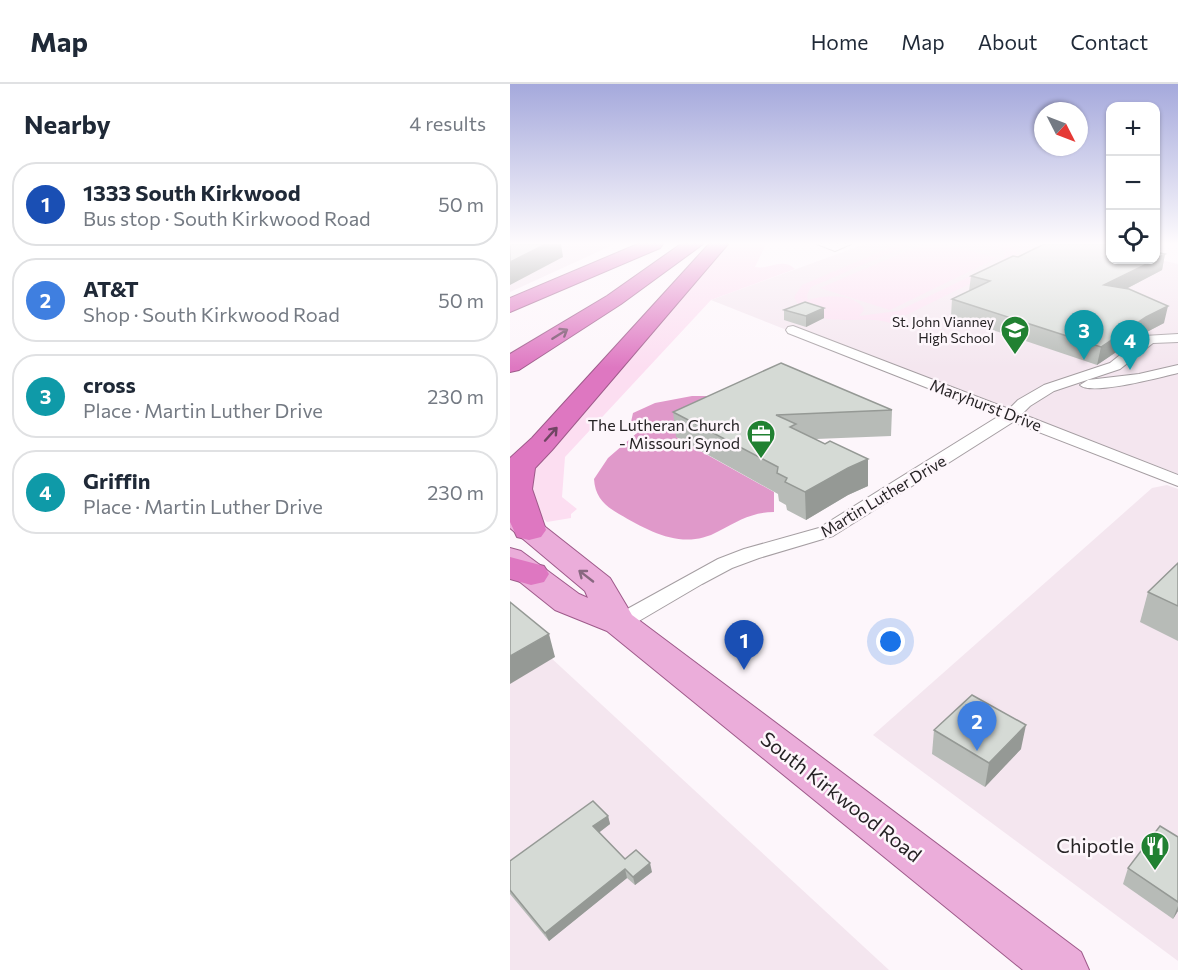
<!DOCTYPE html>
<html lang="en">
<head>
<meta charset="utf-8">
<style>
	:root { --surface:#fff; --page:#f6f6f7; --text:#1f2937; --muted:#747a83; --line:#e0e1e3; --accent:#218132 }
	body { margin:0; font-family:Commissioner,sans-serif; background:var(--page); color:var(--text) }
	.controls { position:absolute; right:18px; top:18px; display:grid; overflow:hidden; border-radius:12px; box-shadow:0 2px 4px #0004 }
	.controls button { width:54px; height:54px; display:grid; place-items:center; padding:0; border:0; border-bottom:2px solid var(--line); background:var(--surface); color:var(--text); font:30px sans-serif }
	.compass { position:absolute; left:524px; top:18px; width:54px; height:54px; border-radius:50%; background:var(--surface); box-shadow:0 2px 4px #0004; rotate:132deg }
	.you { position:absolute; left:381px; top:558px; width:21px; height:21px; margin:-15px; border:4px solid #fff; border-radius:50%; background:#1a73e8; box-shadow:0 0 0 9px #1a73e833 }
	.badge { display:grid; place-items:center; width:39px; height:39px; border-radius:50%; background:var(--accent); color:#fff; font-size:20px; font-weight:700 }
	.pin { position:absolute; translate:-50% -50px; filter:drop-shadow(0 2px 3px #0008) }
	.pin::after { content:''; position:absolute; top:32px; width:21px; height:18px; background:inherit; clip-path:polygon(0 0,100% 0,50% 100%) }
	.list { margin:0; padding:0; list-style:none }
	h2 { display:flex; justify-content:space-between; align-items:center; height:78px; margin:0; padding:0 24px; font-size:26px }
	h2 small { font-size:20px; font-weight:400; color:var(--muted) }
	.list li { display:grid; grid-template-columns:39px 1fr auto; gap:18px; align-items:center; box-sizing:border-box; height:84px; margin:0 12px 12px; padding:0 12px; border:2px solid var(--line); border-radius:24px }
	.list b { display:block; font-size:22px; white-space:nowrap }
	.list p { margin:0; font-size:20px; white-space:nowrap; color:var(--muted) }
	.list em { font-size:20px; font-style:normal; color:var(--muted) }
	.icon { flex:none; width:33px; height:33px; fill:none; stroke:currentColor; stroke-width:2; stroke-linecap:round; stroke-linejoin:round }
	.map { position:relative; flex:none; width:668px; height:886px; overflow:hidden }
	header { display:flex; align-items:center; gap:36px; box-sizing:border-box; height:84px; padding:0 30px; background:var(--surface); border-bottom:2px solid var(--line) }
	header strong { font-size:28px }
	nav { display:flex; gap:33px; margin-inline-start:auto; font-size:21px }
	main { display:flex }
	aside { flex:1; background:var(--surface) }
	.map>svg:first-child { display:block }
	.built { fill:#f4e6ef }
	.green { fill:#fcdef1 }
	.water { fill:#e099ca }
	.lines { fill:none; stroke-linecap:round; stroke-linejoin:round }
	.street-casing { stroke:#a59ea2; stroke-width:2 }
	.primary-casing { stroke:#9e5a8a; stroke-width:2 }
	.highway-casing { stroke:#9e5a8a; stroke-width:2 }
	.street { fill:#fff; fill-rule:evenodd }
	.primary { fill:#ebadda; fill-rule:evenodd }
	.highway { fill:#de77c1; fill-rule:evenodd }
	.wall { fill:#b7bbb7 }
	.shaded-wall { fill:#959995 }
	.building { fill:#d5dad5; stroke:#959995; stroke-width:1.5 }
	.oneway { stroke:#704563 }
	.oneway2 { stroke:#886880 }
	.labels { text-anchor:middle; stroke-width:5; stroke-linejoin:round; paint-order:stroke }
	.far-poi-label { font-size:14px; fill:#262325; stroke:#fdf6fb; text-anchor:end }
	.street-label { font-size:16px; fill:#262325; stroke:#fdf6fb }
	.poi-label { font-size:16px; fill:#262325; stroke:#fdf6fb; text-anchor:end }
	.near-street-label { font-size:20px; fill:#262325; stroke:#fdf6fb }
	.near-poi-label { font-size:20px; fill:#262325; stroke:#fdf6fb; text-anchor:end }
</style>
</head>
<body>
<header>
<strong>Map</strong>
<nav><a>Home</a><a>Map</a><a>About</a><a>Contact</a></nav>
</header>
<main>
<aside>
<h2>Nearby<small>4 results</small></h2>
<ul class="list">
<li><span class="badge" style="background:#1a4fb4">1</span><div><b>1333 South Kirkwood</b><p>Bus stop · South Kirkwood Road</p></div><em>50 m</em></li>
<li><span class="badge" style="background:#3f7fe0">2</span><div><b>AT&amp;T</b><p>Shop · South Kirkwood Road</p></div><em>50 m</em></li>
<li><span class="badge" style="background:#0f9aa8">3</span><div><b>cross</b><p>Place · Martin Luther Drive</p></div><em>230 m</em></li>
<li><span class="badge" style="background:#0f9aa8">4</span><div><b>Griffin</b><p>Place · Martin Luther Drive</p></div><em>230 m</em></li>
</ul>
</aside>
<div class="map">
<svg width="668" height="886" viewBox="0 0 668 886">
	<rect width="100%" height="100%" fill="#fdf6fb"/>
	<g class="built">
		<path d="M0,160h105l-105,48z"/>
		<path d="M355,160h233l12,16 46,-1 22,5v210l-136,-51 -50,-12 -281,-111z"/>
		<path d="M657,401l11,4v472l-305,-226 279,-247z"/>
		<path d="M0,536l379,350h-379z"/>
	</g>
	<g class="green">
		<path d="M217,160h39l-11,23c15,3 27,-10 40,2l-84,31 -146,157 -3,40 15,12 -6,5v4l-24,4 -15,-14 -8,-29z"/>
		<path d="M388,160h13l-100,43 -4,8 1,5c17,-5 42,-7 55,7l1,3 -5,6 39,-5 102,-49 4,-4 1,-7 -9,-7c9,0 20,0 21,12l-9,9 -118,58c-28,-10 -79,10 -96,-26l8,-12z"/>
		<path d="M413,160h20l54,14 -107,52 -70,-22z"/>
	</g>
	<path class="water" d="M182,312h18l-33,42 97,54v20c-22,0 -36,9 -55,19 -35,20 -69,1 -100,-17 -14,-8 -24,-17 -25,-35l14,-21 30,-26 -2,-6 -5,-4 2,-9 22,-10z"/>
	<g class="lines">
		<g class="street-casing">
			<g id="street">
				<path d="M307,160h34l-16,7z"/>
				<path d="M283,242l216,83 9,-9 26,-15 66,-22 34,-27 34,-2v8l-25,1 -33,26 -66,22 -24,15 -8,8 156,61v11l-165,-64 -180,114 -74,22 -27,10 -30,16 -75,44 -8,3 -8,-3 -3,-5 3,-5 107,-59 26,-10 75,-21 180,-112 -211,-83 -2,-3 2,-3z"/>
				<path d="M668,281v8c-17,4 -87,23 -98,12l8,-5 51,-6z"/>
			</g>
		</g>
		<g class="primary-casing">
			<path id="primary" d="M0,420l10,3 90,71 22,37 449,337 8,18h-66l-416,-339 -52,-21 -45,-36v-26l11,3 58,43 9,4 -3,-7 -75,-63z"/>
		</g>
		<g class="highway-casing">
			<g id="highway">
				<path d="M128,160h25l-3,4 -150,64v-14z"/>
				<path d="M171,160h22l-82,60 -102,66 -9,2v-18l97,-58z"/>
				<path d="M199,160h19l-176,206 -17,18 -3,21 14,41 -5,7 -12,3 -12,-3 -7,-15v-64l22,-20z"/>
				<path d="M0,473l34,9 5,8 -5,8 -13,3 -21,-6z"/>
			</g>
		</g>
		<use href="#street" class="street"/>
		<use href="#primary" class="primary"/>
		<use href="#highway" class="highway"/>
	</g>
	<g class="wall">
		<path d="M655,170l-3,16 -36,19 38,34 -21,11 -46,31 -146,-49 1,-17 17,-8 2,-15z"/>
		<path d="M274,226l40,8 -18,9 -22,-7z"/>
		<path d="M382,326l-1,26 -75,3 9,5 43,15v27l-20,9 -42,25 -19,-10 -1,-5 -7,-4 -1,-7 -102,-57 -3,-25z"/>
		<path d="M668,479v78l-38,-19 8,-30z"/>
		<path d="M424,646l87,19 -36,38 -53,-33z"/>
		<path d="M98,732l2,8 -11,8 26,27 27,13 -17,13 -8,-7 -78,63 -39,-47v-33z"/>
		<path d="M668,753v74l-5,8 -50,-35 5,-16z"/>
	</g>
	<g class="shaded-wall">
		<path d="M36,160h15l2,13 -53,28v-23z"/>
		<path d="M655,170l-3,16 -61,32 3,-17z"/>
		<path d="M658,222l-4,17 -21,11 -46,31 4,-18 45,-30z"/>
		<path d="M314,224v10l-18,9v-11z"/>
		<path d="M358,375v27l-20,9 -42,25 -1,-28 43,-24z"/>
		<path d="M39,550l6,23 -45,27v-28z"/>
		<path d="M516,641l-5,24 -36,38 4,-24z"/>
		<path d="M98,732l2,8 -14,11 -3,-9z"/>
		<path d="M140,779l2,9 -17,13 -2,-8z"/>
		<path d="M115,785l2,9 -78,63 -4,-8z"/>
		<path d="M668,822v5l-5,8z"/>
	</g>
	<g class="building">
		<path d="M0,160h36l-36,18z"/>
		<path d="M534,160h66v16h45l-51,25 25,4 39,17 -22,11 -45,30 -149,-48 38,-18 -19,-5 42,-20 5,1z"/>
		<path d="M645,168l10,2 -10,5z"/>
		<path d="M295,218l19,6 -18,8 -22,-6z"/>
		<path d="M271,279l111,47 -116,5 20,9 -6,3 35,17 5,-3 38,18 -20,9 -43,24 -20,-10 2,-4 -10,-5 1,-6 -105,-55z"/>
		<path d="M668,479v43l-30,-14z"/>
		<path d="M0,518l39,32 -39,22z"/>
		<path d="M462,611l54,30 -37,38 -55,-33z"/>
		<path d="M83,717l15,15 -15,10 32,33 11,-9 14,13 -17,14 -8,-8 -80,64 -35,-43v-29z"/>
		<path d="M650,742l18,11v65l-50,-34z"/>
	</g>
	<defs><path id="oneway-shaft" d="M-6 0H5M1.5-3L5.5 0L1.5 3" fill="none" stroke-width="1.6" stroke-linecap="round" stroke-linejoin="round" transform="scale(1.5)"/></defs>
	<g class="oneway">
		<use href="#oneway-shaft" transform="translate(50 250) rotate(-32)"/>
		<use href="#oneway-shaft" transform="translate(41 350) rotate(-48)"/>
	</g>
	<use class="oneway2" href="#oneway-shaft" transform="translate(76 492) rotate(-142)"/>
	<linearGradient id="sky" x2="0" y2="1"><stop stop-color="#a5a9dc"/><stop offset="0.56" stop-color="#fefbfd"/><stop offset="1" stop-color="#fefbfd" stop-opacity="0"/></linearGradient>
	<rect width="668" height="284" fill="url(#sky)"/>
	<defs>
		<g id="school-pin" transform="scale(1.5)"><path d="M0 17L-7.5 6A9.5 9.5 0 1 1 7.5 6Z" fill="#218132" stroke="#fdf6fb"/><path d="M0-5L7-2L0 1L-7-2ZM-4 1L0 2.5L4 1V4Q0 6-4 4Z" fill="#fff"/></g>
		<g id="office-pin" transform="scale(1.5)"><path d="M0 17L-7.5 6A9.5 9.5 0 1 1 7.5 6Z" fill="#218132" stroke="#fdf6fb"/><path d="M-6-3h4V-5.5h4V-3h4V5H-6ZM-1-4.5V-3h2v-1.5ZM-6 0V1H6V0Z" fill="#fff"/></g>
		<g id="restaurant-pin" transform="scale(1.5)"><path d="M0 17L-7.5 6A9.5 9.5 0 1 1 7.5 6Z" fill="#218132" stroke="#fdf6fb"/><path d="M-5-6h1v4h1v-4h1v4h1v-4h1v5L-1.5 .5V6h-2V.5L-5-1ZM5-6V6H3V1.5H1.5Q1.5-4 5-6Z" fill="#fff"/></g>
	</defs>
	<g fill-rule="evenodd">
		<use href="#school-pin" x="505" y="246"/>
		<use href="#office-pin" x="251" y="350"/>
		<use href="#restaurant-pin" x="645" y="762"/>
	</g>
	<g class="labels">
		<g class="far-poi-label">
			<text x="484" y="243">St. John Vianney<tspan x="484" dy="16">High School</tspan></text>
		</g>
		<g class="street-label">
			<text transform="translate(476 321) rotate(21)" y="6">Maryhurst Drive</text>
			<text transform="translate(373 412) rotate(-31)" y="6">Martin Luther Drive</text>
		</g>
		<g class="poi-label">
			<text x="230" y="347">The Lutheran Church<tspan x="230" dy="18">- Missouri Synod</tspan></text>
		</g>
		<g class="near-street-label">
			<text transform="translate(331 713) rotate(38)" y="7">South Kirkwood Road</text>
		</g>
		<g class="near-poi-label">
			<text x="624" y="769">Chipotle</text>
		</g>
	</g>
</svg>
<div class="controls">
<button>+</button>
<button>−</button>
<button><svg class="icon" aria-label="locate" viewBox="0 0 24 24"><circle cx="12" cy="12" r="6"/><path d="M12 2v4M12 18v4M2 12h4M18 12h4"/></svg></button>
</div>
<svg class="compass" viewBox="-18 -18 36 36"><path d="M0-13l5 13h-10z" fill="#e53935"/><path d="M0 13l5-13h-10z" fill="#747a83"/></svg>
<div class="you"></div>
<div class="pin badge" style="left:234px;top:586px;background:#1a4fb4">1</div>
<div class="pin badge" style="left:467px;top:667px;background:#3f7fe0">2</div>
<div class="pin badge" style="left:574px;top:276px;background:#0f9aa8">3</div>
<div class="pin badge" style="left:620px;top:286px;background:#0f9aa8">4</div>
</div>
</main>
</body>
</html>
